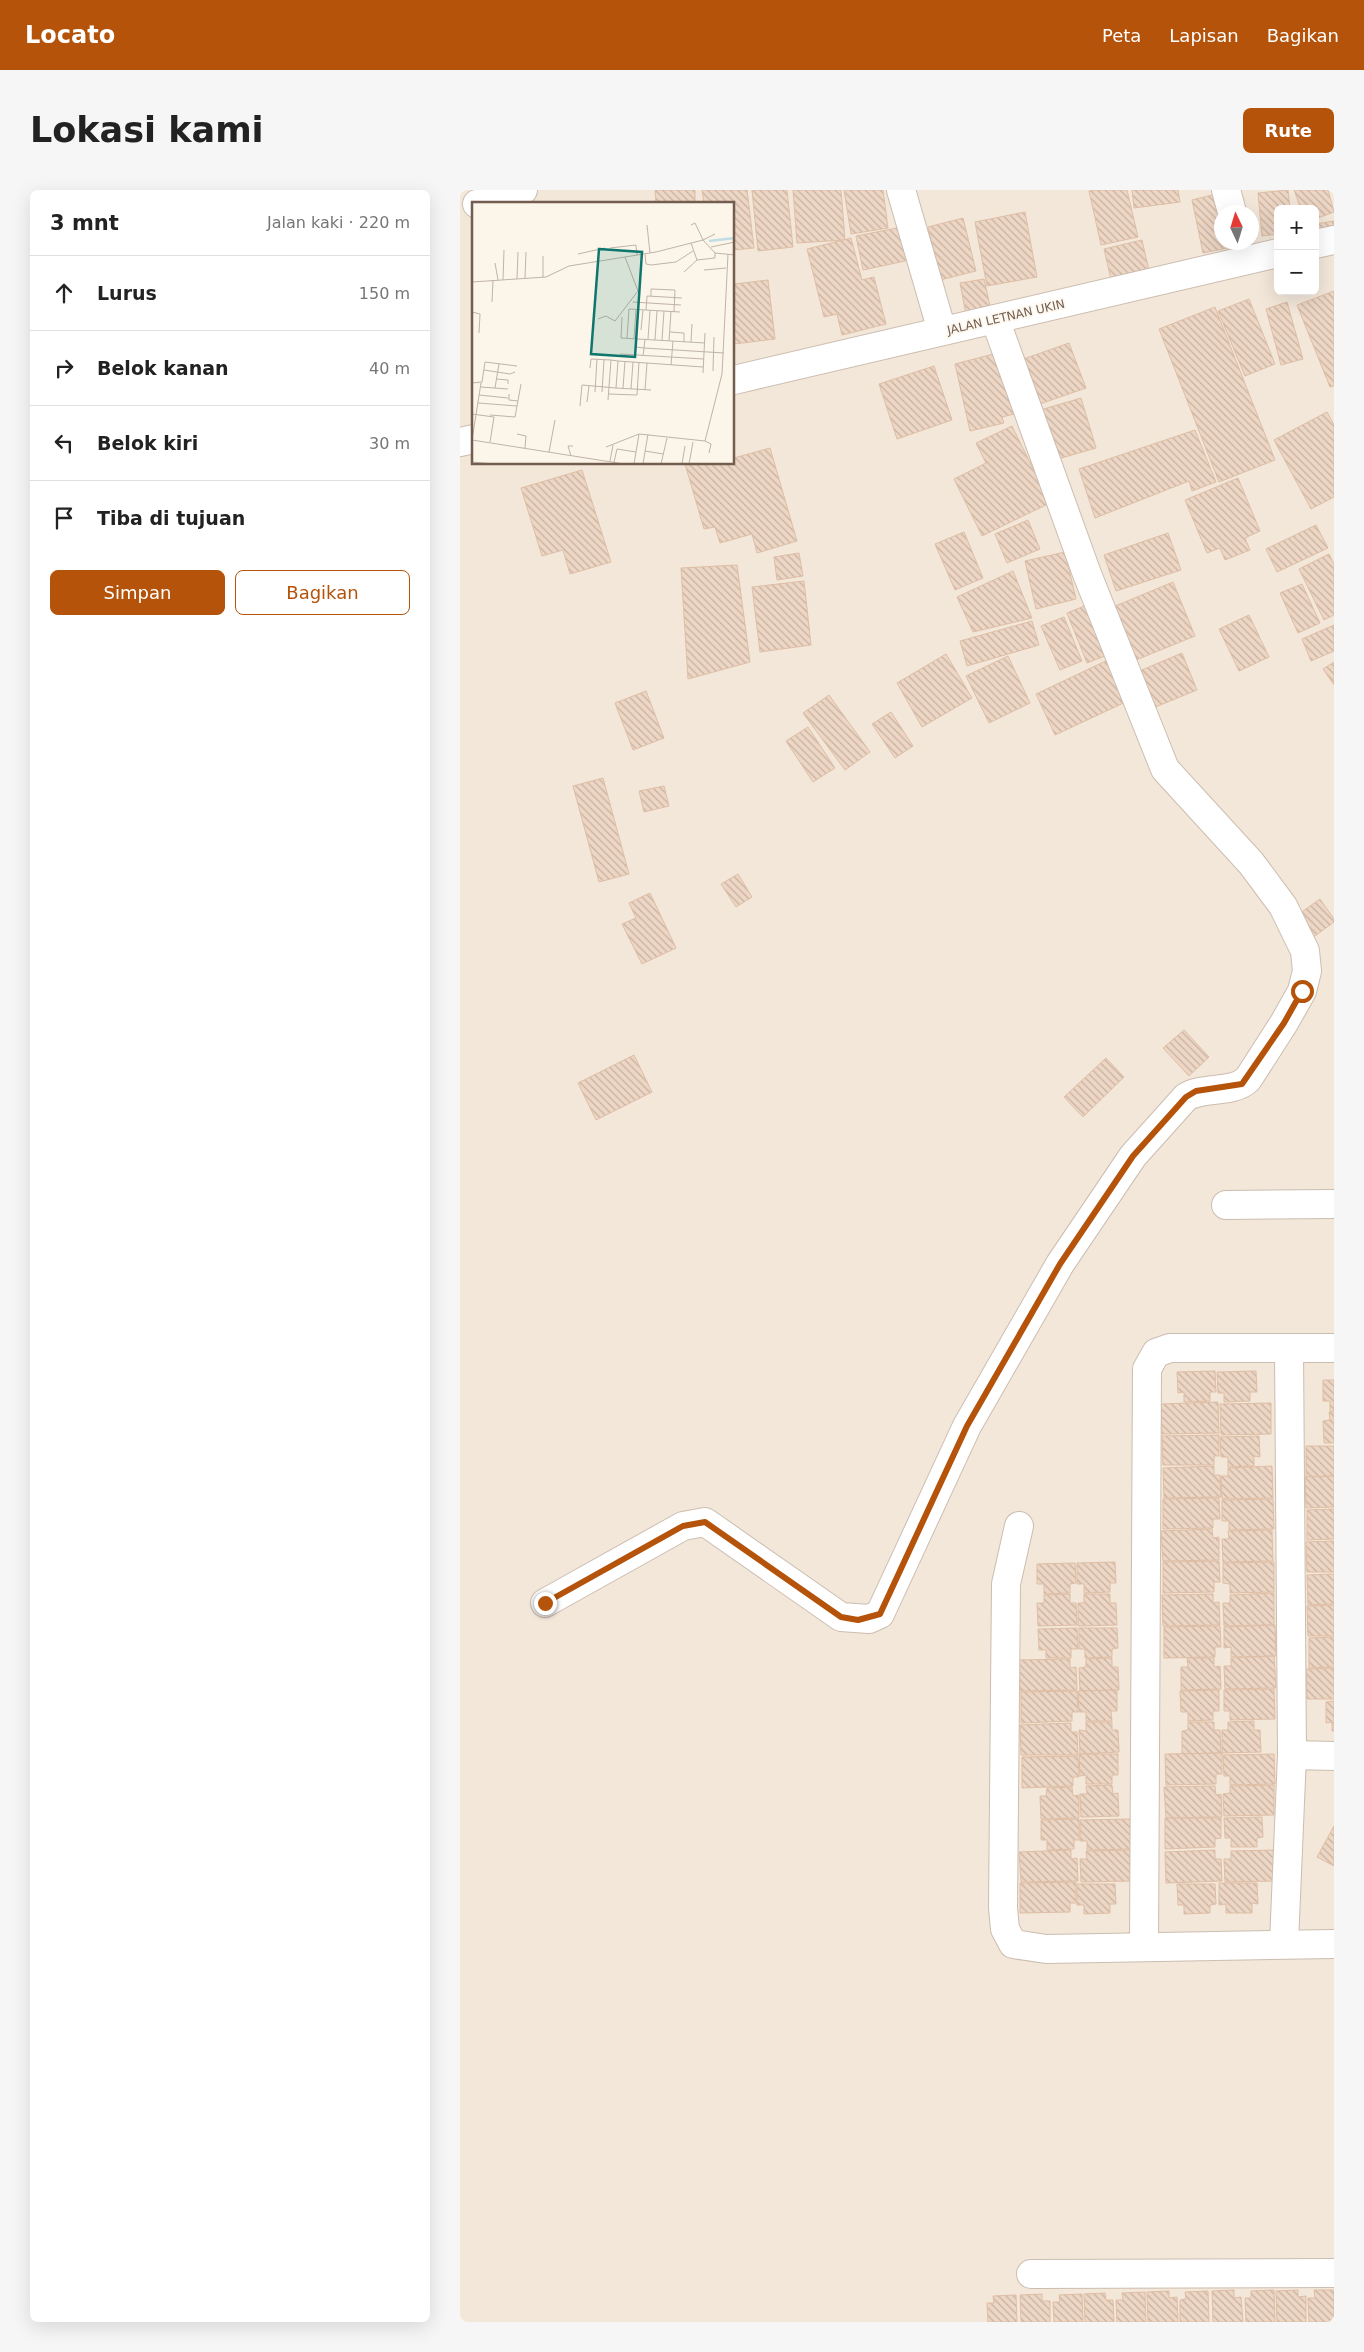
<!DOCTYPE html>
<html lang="id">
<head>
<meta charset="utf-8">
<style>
	:root { --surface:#fff; --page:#f6f6f6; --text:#222; --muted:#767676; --line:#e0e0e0; --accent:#b45309 }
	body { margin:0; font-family:"DejaVu Sans",sans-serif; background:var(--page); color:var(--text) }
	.controls { position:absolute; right:15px; top:15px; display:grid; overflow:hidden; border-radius:8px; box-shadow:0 5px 20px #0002 }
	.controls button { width:45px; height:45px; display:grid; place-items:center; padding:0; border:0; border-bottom:1px solid var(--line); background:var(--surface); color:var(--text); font:25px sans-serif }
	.compass { position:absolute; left:754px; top:15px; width:45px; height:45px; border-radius:50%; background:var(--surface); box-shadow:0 5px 20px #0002; rotate:356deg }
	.stop { position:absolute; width:15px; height:15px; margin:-11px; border:4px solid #b45309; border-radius:50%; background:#fff }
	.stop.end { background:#b45309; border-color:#fff; box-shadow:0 1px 5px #0008 }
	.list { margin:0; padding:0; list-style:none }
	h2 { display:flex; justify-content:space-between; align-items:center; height:65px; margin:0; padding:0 20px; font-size:21px }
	h2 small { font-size:16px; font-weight:400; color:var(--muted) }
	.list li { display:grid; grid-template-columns:32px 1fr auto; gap:15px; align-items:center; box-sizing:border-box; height:75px; padding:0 20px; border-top:1px solid var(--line) }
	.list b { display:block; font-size:19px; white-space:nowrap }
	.list em { font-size:16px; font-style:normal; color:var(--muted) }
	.actions { display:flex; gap:10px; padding:15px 20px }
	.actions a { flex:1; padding:11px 0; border:1px solid var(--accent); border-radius:8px; text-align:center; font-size:18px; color:var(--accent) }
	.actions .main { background:var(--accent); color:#fff }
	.icon { flex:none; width:28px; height:28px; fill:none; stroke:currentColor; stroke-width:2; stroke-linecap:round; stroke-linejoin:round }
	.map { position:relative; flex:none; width:874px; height:2132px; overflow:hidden; border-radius:8px }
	header { display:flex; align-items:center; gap:30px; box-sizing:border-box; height:70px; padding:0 25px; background:var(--accent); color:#fff }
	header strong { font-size:24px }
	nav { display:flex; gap:28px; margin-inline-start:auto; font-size:18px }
	.intro { display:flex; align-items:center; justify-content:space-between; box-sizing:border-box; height:120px; padding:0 30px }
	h1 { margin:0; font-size:35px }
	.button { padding:12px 22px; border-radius:8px; background:var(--accent); color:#fff; font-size:18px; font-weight:700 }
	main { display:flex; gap:30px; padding:0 30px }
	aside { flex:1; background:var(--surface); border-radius:8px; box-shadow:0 5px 20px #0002 }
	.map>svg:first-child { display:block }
	.residential { fill:#f2e7d9; fill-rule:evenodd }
	.building { fill:url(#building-back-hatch); stroke:#dfbea5 }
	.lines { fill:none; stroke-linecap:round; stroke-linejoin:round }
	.minor-casing { stroke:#ccbdb0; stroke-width:30 }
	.minor { stroke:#fff; stroke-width:28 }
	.route { stroke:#b45309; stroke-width:6 }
	.labels { text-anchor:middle; stroke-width:4; stroke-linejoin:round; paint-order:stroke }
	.street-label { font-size:12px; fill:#735d4f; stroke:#fef9f0 }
	.inset-river { fill:none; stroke:#bfdde3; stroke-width:2.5 }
	.inset-road { fill:none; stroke:#c1b3a7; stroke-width:1 }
	.view { fill:#0f766e; fill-opacity:0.15; stroke:#0f766e; stroke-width:2.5 }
	.inset-edge { fill:none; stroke:#735d4f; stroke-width:2.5 }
</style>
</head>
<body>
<header>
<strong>Locato</strong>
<nav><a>Peta</a><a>Lapisan</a><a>Bagikan</a></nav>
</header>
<div class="intro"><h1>Lokasi kami</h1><a class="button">Rute</a></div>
<main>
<aside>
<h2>3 mnt<small>Jalan kaki · 220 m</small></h2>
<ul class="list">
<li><svg class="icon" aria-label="ahead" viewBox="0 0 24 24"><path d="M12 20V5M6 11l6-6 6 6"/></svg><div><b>Lurus</b></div><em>150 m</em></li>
<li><svg class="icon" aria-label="right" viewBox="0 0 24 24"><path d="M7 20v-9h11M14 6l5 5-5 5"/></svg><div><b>Belok kanan</b></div><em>40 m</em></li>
<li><svg class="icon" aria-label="left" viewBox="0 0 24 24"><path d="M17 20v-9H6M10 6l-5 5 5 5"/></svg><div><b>Belok kiri</b></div><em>30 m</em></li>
<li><svg class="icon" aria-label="arrive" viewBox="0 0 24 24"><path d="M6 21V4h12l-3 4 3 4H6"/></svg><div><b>Tiba di tujuan</b></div></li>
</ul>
<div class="actions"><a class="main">Simpan</a><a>Bagikan</a></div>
</aside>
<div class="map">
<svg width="874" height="2132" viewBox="0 0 874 2132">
	<defs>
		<pattern id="building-back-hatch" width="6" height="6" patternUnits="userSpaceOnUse" patternTransform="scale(1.25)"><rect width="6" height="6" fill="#eed6c4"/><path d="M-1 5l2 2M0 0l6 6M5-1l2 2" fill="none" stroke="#c5b1a2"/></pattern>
	</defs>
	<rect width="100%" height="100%" fill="#fbf5ea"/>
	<path class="residential" d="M0,0h874v2132h-874zM14,14h260v260h-260zM818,19h37v82h-37zM762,22h30v30h-30z"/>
	<g class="building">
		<path d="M195,0h40v14h-39z"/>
		<path d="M242,0h45l7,58 -20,2v-46h-30z"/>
		<path d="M292,0h35l6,57 -35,4z"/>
		<path d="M333,0h48l4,50 -48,3z"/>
		<path d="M384,0h39l5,38 -37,6z"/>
		<path d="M636,0h31l11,47 -37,8 -12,-54z"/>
		<path d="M672,0h46l2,12 -46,6z"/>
		<path d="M828,0l2,19h-12v25l-16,2 -4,-43z"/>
		<path d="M834,0h34l6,22 -19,7v-10h-14z"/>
		<path d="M760,3l2,49h9l1,5 -29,6 -11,-53z"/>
		<path d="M565,22l12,65 -50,9 -12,-64z"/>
		<path d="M503,28l13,53 -36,9 -12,-53z"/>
		<path d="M874,31v17l-19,4v-18z"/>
		<path d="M447,36l7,33 -51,11 -7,-34z"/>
		<path d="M391,48l11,42 12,-3 12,47 -44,11 -5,-21 -13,3 -17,-68z"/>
		<path d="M682,50l8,35 -38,9 -8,-35z"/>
		<path d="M524,89l8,36 -25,5 -7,-37z"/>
		<path d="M308,90l7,59 -41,5v-60z"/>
		<path d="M874,101v95l-4,1 -33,-82z"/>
		<path d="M789,109l26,65 -30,12 -27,-65z"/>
		<path d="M827,112l16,57 -22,6 -15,-56z"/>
		<path d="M755,117l60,153 -56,22 -60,-153z"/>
		<path d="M609,153l17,45 -52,18 -16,-45z"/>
		<path d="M545,161l17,61 -20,5 2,6 -34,8 -15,-67z"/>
		<path d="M474,176l18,54 -55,19 -18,-55z"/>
		<path d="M621,208l15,50 -45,13 -14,-50z"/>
		<path d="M867,222l7,13v72l-23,12 -37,-69z"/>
		<path d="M552,236l38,77 -68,33 -28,-57 32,-16 -10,-20z"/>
		<path d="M735,240l21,52 -24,9 -3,-10 -94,37 -16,-49z"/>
		<path d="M310,258l27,93 -40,12 -5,-19 -32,9 -5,-16 -11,2 -19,-65h49v-6z"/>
		<path d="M122,280l29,92 -41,12 -7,-24 -21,6 -21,-68z"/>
		<path d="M778,288l22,53 -15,7 5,12 -25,10 -5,-12 -13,5 -22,-53z"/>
		<path d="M568,330l12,29 -33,14 -12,-29z"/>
		<path d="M856,335l12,23 -51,24 -11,-23z"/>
		<path d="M504,342l19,46 -28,12 -20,-46z"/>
		<path d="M708,343l13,37 -65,21 -12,-36z"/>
		<path d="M605,362l11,47 -40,10 -11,-48z"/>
		<path d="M339,363l4,23 -26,4 -3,-23z"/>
		<path d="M869,364l5,10v51l-10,5 -25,-51z"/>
		<path d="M277,375l13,97 -62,17 -7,-111z"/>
		<path d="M553,381l19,47 -59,14 -16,-35z"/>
		<path d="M344,391l7,64 -51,7 -8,-65z"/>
		<path d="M713,392l22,54 -64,26 -23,-53z"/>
		<path d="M842,394l18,39 -22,10 -18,-40z"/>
		<path d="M634,412l21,50 -28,11 -20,-50z"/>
		<path d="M789,425l20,42 -30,14 -20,-42z"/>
		<path d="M604,427l18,44 -22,9 -19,-44z"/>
		<path d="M572,431l7,24 -72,21 -7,-25z"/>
		<path d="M874,435v26l-23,10 -9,-22z"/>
		<path d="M722,463l15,37 -44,18 -16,-36z"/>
		<path d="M486,464l26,44 -50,29 -25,-44z"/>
		<path d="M548,466l22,47 -41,20 -23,-47z"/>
		<path d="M650,469l20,41 -75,35 -19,-41z"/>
		<path d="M874,472v23l-11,-16z"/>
		<path d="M186,501l18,47 -31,12 -18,-47z"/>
		<path d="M369,505l41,57 -25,18 -42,-57z"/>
		<path d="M431,522l22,34 -18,12 -23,-34z"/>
		<path d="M348,537l27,41 -22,14 -27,-41z"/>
		<path d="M143,588l26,96 -30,8 -26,-96z"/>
		<path d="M204,596l5,20 -25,6 -5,-21z"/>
		<path d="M278,684l14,23 -16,10 -15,-23z"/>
		<path d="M190,703l26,55 -34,16 -20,-40 14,-6 -7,-15z"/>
		<path d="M860,709l14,20v3l-26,19 -16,-22z"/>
		<path d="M724,840l25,27 -20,19 -26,-28z"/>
		<path d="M174,865l18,37 -56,28 -18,-37z"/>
		<path d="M646,868l18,19 -41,40 -19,-20z"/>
		<path d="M755,1181l1,21h-6v9l-26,1v-10l-6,1 -1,-21z"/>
		<path d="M796,1181l1,21h-7v9l-26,1v-9h-6l-1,-21z"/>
		<path d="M863,1190h11v31h-4v-10h-7z"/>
		<path d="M758,1212l1,31 -57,1 -1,-30z"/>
		<path d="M811,1213v31l-50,1 -1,-31z"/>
		<path d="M869,1222h5v31h-10l-1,-22 7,-1z"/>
		<path d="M759,1245v21h-5v9h-51l-1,-29z"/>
		<path d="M799,1246l1,21 -6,-1v10l-26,1v-10h-7l-1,-20z"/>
		<path d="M846,1256h28v30l-28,1z"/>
		<path d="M754,1276v9h6l1,22 -57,1 -1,-30z"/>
		<path d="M812,1276l1,32 -51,1 -1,-23h7v-8z"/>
		<path d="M874,1286v31l-28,1 -1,-31z"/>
		<path d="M759,1308l1,21h-7v9l-50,1v-30z"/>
		<path d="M813,1309l1,30 -45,1v-9h-7v-21z"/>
		<path d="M874,1319v30l-27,1v-30z"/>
		<path d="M752,1339l1,9 6,-1v23l-56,1 -2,-30z"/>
		<path d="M812,1340l1,31 -50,1 -1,-23h7l-1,-8z"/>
		<path d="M874,1351v31h-27l-1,-30z"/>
		<path d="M759,1371l1,21h-6v10l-51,1v-31z"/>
		<path d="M655,1372l1,21h-6v9l-26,1v-9h-7v-21z"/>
		<path d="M814,1372v30l-44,1v-9l-7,-1v-20z"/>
		<path d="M615,1373l1,20 -6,1v9l-26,1v-10h-7v-20z"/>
		<path d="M874,1384v30l-26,1 -1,-30z"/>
		<path d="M814,1403v32l-50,1 -1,-23h7v-8z"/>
		<path d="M610,1404v9h6l1,22 -39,1 -1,-23h7v-8z"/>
		<path d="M624,1404h26v9h6l1,22 -39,1v-23h6z"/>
		<path d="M753,1404v9l6,-1 1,23 -57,1 -1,-31z"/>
		<path d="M874,1415v31h-26l-1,-30z"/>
		<path d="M815,1435l1,31 -45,1v-10l-7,1v-21z"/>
		<path d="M760,1436l1,21h-6v10l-51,1v-31z"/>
		<path d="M617,1438l1,21h-7v9h-25v-8h-7l-1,-21z"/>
		<path d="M619,1438h38l1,20 -6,1v8l-27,1v-9h-6z"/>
		<path d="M874,1447v30l-25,1v-30z"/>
		<path d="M814,1466l2,32 -51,1 -1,-23h7v-8z"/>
		<path d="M652,1468v9h6l1,23 -39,1 -1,-23 7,-1v-8z"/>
		<path d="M727,1468h27v9l6,-1 1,23 -40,1v-23h7z"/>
		<path d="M610,1469v9l6,-1 1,23 -57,1 -1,-31z"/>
		<path d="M874,1478v31h-27l-1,-30z"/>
		<path d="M814,1499l1,30 -45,1v-9h-6v-21z"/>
		<path d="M657,1500v21h-6l1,10h-26v-9h-7l-1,-21z"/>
		<path d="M759,1500v21h-6v9l-25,1v-9h-7l-1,-21z"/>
		<path d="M617,1501l1,21h-6v9l-51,2v-31z"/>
		<path d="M874,1511v30h-2v-9l-6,1v-21z"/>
		<path d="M794,1531v9h6l1,22 -39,1v-23h6v-8z"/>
		<path d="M626,1532h26v8h6l1,22 -39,2 -1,-24 7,1z"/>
		<path d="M728,1532h26v8h6l1,23 -39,1v-23l6,-1z"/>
		<path d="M611,1533v9h6l1,23h-57l-1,-30z"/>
		<path d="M762,1563v21h-6v10l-50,1 -1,-31z"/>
		<path d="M619,1564h39v21h-6v9h-26v-9l-6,1z"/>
		<path d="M814,1564l1,30 -45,1v-9h-6l-1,-21z"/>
		<path d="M618,1566l1,21h-6v9l-51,2v-31z"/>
		<path d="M652,1595l1,9 5,-1 1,23 -38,1 -1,-23h7l-1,-8z"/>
		<path d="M814,1595v30l-50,1 -1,-22 7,-1v-7z"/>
		<path d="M755,1596l1,9 5,-1 1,23 -56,1 -2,-31z"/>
		<path d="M612,1597l1,9 6,-1v23l-38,1 -1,-23h6l1,-8z"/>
		<path d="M802,1627l1,20 -6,1v9h-26v-9h-6l-1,-20z"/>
		<path d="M705,1628h56v20l-6,1v8l-50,2z"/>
		<path d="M619,1629v21h-5v9l-27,1v-10h-6v-20z"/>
		<path d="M671,1629l1,30 -45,1v-9h-7v-21z"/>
		<path d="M874,1636v40l-17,-9z"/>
		<path d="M611,1660v9l6,-1 1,23 -57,1 -2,-30z"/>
		<path d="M670,1660l1,31 -50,1 -1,-23h7l-1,-8z"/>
		<path d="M755,1660v9h6l1,22 -56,2 -1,-31z"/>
		<path d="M815,1660l1,31 -51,1 -1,-23h7v-8z"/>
		<path d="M616,1692v21h-6v9l-50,1v-30z"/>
		<path d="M759,1693h38l1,21 -6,-1v10h-26v-9l-7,1z"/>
		<path d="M617,1694h38l1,20h-6v9l-26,1v-9h-7z"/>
		<path d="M717,1694h38l1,20 -6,1v8l-26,1v-9h-6z"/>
		<path d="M774,2100v8l7,-1 2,25h-30l-1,-31z"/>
		<path d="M814,2100l1,32h-29l-1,-24h6v-7z"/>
		<path d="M838,2100v7l8,-1v26h-29l-1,-31z"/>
		<path d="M854,2100h20v32h-25l-1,-24h7z"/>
		<path d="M709,2101v7l8,-1 1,25h-30l-1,-30z"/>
		<path d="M748,2101l1,31h-29v-22l6,-1 -1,-7z"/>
		<path d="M685,2102l1,30h-29l-1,-22h7l-1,-7z"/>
		<path d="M645,2103l1,7h7l1,22h-29l-1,-28z"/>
		<path d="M582,2104v7h8v21h-29l-1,-27z"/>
		<path d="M622,2104l1,28h-29l-1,-20h7l-1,-7z"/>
		<path d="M556,2105l1,27h-29l-1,-19h7l-1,-7z"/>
	</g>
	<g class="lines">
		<g class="minor-casing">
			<g id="minor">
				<path d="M441,0l41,141"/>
				<path d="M766,0l6,22"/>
				<path d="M17,14l46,-14"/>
				<path d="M855,54l19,-4"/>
				<path d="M274,190l544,-127"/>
				<path d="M0,252l14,-3"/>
				<path d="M766,1015l108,-1"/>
				<path d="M559,1336l-13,58 -3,324 2,21 8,15 33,5 288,-5"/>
				<path d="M85,1413l138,-77 22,-4 136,95 28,2 11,-5 87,-188 93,-162 73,-108 53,-59c18,-11 47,-3 62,-18l36,-56 18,-32 5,-20 -2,-20 -22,-45 -32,-43 -86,-94 -78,-195 -92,-255"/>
				<path d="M832,1565l42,1"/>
				<path d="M824,1753l8,-188 -3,-407"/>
				<path d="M684,1756l3,-577 9,-16 14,-5h164"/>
				<path d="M571,2084l303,-1"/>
			</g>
		</g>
		<use href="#minor" class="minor"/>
	</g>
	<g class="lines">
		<path class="route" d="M85,1413l138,-77 22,-4 136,95 17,3 22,-6 87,-188 93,-162 73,-108 53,-59 10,-6 46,-7 42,-61 18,-32"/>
	</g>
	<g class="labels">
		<g class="street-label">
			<text transform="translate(546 127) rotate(-13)" y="4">JALAN LETNAN UKIN</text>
		</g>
	</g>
	<g transform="translate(12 12)">
		<rect width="262" height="262" fill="#fbf5ea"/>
		<path class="inset-river" d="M237,39l26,-3"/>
		<path class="inset-road" d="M175,23l3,28M219,23l4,-2 8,17 12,-6M219,41l6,17 18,-2v-5M239,45l24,-5M138,46l26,-3 1,10M106,52l27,-6M173,52l1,10 5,1 25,-3 17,-11M71,54v21M23,61l3,17M232,68l22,-2M212,70l13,-12M53,76l1,-26M45,77l1,-27M31,78l1,-30M0,80l74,-5 23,-11 87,-14 47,-12 12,13 20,2M179,94v-7l24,1 -1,22M20,100l1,-22M161,100l48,3M174,108l1,-14 35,2M0,110l8,2 -1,19M150,115l-1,21 84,5M126,117l8,-3 9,5 23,-30 -13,-34M169,128l2,-20M198,130l14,1v9M155,136l2,-29 51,3M162,137l2,-30M173,137l-1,9 80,5M176,137l2,-29M183,138l2,-29M190,138l2,-29M197,139l2,-30M219,140l1,-18M164,145l8,1 -1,8M148,152l84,5M199,163l2,-24M118,166l1,-9 20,1M12,168l26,4 5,-2M241,169l1,-34M231,171l2,-40M24,177l12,1v4M0,181l10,-1 3,-20 32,4M9,185l27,2M23,186l4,-24M151,186l2,-27M159,187l2,-27M173,188l2,-27M179,188l-35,-2 2,-27 85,6M123,190l2,-33M130,190l2,-32M37,192v6l9,1M137,192l28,1 2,-33M7,193l29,3M136,198l3,-40 7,1M115,200l2,-16M6,201l39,3M108,204l2,-21 34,3M0,212l22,3 -4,25M18,213l25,2 6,-33M45,232l9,2 -1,12M0,238l9,-57M0,238l152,24M233,239l6,3 -2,9M134,245l33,-13M173,249l18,3M77,250l6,-32M99,254l-3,-10h5M138,259l3,-16M0,260l22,2M142,260l3,-13 19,3M162,262l5,-30 66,7 17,-67 6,-120M171,262l5,-30M189,262l6,-26M210,262l3,-18M217,262l4,-22"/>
		<path class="view" d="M127,47l43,3 -7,105 -44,-3z"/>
		<rect width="262" height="262" class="inset-edge"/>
	</g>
</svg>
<div class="controls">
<button>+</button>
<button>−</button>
</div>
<svg class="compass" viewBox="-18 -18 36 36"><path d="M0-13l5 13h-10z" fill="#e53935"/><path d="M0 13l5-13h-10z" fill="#767676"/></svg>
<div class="stop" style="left:842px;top:801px"></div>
<div class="stop end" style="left:85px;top:1413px"></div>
</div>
</main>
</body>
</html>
